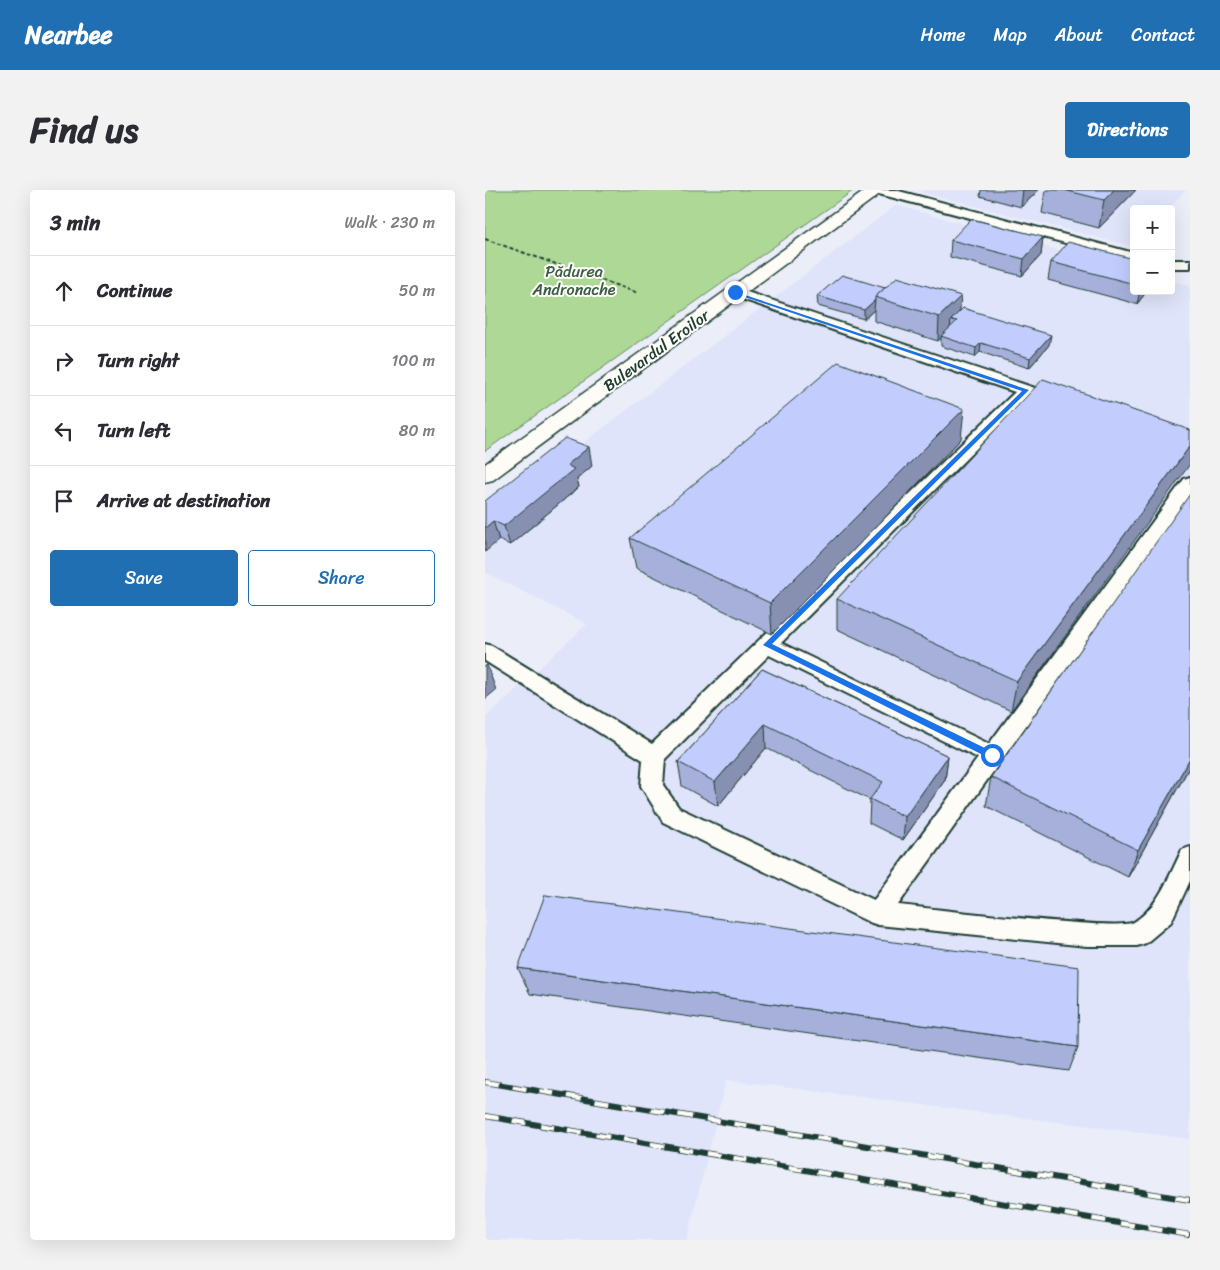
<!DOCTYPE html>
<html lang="en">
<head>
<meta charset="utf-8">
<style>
	:root { --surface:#fff; --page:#f2f2f3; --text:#2b2b33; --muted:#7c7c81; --line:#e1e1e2; --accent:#1f6fb2 }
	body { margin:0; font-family:Sriracha,sans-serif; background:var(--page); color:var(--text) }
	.controls { position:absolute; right:15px; top:15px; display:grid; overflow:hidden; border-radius:5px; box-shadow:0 5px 20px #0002 }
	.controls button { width:45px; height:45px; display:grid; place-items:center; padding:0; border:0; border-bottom:1px solid var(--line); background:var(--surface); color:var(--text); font:25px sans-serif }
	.stop { position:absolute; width:15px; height:15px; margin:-11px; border:4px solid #1a73e8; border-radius:50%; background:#fff }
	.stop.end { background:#1a73e8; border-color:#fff; box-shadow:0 1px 5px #0008 }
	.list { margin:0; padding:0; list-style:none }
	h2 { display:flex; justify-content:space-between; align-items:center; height:65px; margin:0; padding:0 20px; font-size:21px }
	h2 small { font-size:16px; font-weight:400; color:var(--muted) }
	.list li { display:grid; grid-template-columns:32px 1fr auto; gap:15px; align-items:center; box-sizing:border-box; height:70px; padding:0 20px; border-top:1px solid var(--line) }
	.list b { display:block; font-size:19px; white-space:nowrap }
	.list em { font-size:16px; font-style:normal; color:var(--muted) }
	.actions { display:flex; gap:10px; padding:15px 20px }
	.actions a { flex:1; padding:11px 0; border:1px solid var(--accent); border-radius:5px; text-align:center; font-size:18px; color:var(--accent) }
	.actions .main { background:var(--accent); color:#fff }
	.icon { flex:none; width:28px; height:28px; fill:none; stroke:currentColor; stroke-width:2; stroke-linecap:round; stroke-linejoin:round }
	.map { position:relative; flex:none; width:705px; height:1050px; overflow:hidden; border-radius:5px }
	header { display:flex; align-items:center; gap:30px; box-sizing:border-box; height:70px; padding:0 25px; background:var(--accent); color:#fff }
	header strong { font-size:24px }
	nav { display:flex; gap:28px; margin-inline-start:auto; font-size:18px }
	.intro { display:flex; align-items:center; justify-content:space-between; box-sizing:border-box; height:120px; padding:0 30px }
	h1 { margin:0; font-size:35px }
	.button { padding:12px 22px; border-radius:5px; background:var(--accent); color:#fff; font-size:18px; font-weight:700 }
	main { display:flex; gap:30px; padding:0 30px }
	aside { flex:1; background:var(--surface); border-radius:5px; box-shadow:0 5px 20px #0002 }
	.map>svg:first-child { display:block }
	.built { fill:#dfe4fa }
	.green { fill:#aed896; stroke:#668a65 }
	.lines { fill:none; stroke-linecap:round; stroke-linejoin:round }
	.lane-casing { stroke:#1f3d34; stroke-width:4 }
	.secondary-casing { stroke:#1f3d34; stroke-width:3 }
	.path { stroke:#1f3d34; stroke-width:2; stroke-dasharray:4 2.5; stroke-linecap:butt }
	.lane { fill:#fdfcf7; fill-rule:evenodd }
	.secondary { fill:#fdfcf7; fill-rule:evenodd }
	.rail-casing { stroke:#1f3d34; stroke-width:6 }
	.rail { stroke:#fdfcf7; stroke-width:4.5; stroke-dasharray:14; stroke-linecap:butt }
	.wall { fill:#a7b0da; stroke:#1f3d34 }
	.shaded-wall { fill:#8890b2; stroke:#1f3d34 }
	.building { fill:#c2cdfe; stroke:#1f3d34 }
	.route { fill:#1a73e8 }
	.labels { text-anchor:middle; stroke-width:4; stroke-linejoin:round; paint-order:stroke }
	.far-park-label { font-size:16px; fill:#3c5c48; stroke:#fdfcf7 }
	.far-street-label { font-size:16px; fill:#1f3d34; stroke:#fdfcf7 }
</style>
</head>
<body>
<header>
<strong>Nearbee</strong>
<nav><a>Home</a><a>Map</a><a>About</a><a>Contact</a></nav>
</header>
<div class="intro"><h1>Find us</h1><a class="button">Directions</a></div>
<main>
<aside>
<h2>3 min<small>Walk · 230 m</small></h2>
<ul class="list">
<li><svg class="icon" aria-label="ahead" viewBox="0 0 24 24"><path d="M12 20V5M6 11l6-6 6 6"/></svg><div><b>Continue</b></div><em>50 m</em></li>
<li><svg class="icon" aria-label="right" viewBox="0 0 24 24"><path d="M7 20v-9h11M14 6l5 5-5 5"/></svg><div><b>Turn right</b></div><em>100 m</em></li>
<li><svg class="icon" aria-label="left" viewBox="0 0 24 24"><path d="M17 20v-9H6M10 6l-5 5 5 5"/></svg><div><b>Turn left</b></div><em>80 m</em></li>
<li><svg class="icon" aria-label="arrive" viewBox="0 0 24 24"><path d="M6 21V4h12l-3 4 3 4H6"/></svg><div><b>Arrive at destination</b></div></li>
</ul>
<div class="actions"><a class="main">Save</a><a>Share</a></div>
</aside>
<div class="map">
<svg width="705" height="1050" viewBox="0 0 705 1050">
	<rect width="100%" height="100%" fill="#ebeef9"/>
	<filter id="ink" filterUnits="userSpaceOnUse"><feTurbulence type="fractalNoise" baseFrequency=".02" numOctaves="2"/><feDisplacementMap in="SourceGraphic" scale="10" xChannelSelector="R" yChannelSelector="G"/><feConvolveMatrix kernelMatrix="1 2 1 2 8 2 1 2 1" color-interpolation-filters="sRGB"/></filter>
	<g filter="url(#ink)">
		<g class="built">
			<path d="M438,0h262l-16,19h-35v38l-214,-55z"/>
			<path d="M411,15l238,66v20h37v-10l19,5v853l-464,-59 -39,160h-202v-522l102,-94 -102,-52v-54z"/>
		</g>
		<path class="green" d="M0,0h369l-369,261z"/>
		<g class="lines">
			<g class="lane-casing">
				<g id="lane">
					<path d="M389,0h21l239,63v8l-259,-68z"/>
					<rect x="686" y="70" width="19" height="8"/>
					<path d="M250,98l309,103 2,3 -8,5 -9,-3 -248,247 208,101 195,-265 6,-2v19l-292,409c31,3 222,27 236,17 25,-16 35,-46 48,-72l8,-3v34l-19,41 -25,21 -9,3h-50l-209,-21 -9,-3 -206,-100 -22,-36 2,-26 -158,-99v-17l7,2 160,98 363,-352 -285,-97 -2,-3zM284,465l209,103 -104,142 -195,-92 -16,-23 2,-26z"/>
				</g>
			</g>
			<g class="secondary-casing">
				<path id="secondary" d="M381,0h19l-392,290 -8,2v-18z"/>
			</g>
			<path class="path" d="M0,49l153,54"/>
			<use href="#lane" class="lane"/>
			<use href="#secondary" class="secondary"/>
			<g class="rail-casing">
				<g id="rail">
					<path d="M0,892l705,118"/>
					<path d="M0,926l705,119"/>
				</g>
			</g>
			<use href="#rail" class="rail"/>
		</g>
		<g class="wall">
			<path d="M496,0h58l-18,17 -41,-11z"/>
			<path d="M561,0h90l-37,38 -57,-15z"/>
			<path d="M558,47l-2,18 -19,21 -72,-19 1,-17z"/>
			<path d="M649,69v32h13l-10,13 -89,-24 3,-18z"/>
			<path d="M400,98l76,8 -2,15 90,34 -20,23 -49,-16 -5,5 -34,-11v-8l-3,3 -64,-20v-11l-10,9 -46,-13 -1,-10z"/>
			<path d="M705,240l-179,281 -174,-82v-30z"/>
			<path d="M476,249l-189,195 -136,-66 -6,-30z"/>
			<path d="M107,276l-15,13 2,8 -69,58 -11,-5 -14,-39z"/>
			<path d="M277,479l186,87 -3,24 -42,60 -34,-17 1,-23 -104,-52 -48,58 -36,-20 -4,-24z"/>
			<path d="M705,576l-62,111 -142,-71 5,-29z"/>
			<path d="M33,778l560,79 -9,24 -539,-77z"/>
		</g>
		<g class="shaded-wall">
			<path d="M538,0h16l-18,17z"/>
			<path d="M629,0h22l-37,38 5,-28z"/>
			<path d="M558,47l-2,18 -19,21 2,-17z"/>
			<path d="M655,101h7l-10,13z"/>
			<path d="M476,106l-2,25h-2l-6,-1 -1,9 -9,7v2l-3,3 1,-24z"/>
			<path d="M390,110l-1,10 -10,9v-9z"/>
			<path d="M566,145l-2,10 -20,23 1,-10z"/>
			<path d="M496,153l-1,9 -5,5 1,-9z"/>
			<path d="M479,219l-3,30 -189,195 -2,-31z"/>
			<path d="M705,256v18l-179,247 6,-30z"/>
			<path d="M104,257l3,19 -15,13 2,8 -69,58 -6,-19 63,-61z"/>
			<path d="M8,331l6,19 -14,12v-24z"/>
			<path d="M2,475l9,25 -11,9v-33z"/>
			<path d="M280,534l1,24 -48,58 -3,-24z"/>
			<path d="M463,566l-3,24 -42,60 2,-23z"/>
			<path d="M705,568v8l-62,111 10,-27z"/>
		</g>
		<g class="building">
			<path d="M579,0h50l-10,10z"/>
			<path d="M486,29l72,18 -19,22 -73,-19z"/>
			<path d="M583,52l66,17v25l-83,-22z"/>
			<path d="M357,85l43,13 -10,9v3l-11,10 -47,-14z"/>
			<path d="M412,87l64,19 -22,21 -64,-20z"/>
			<path d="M478,118l88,27 -21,23 -49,-15 -5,5 -35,-12 16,-15 -6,-1z"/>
			<path d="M353,172l126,47 -194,194 -140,-65z"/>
			<path d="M558,189l147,51v16l-173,235 -180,-82z"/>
			<path d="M80,248l24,9 -22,18 7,4 -70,57 -11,-5 -8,7v-27z"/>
			<path d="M705,304v264l-52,92 -147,-73z"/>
			<path d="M277,479l186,87 -43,61 -35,-18 13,-17 -118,-58 -50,58 -37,-20z"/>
			<path d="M60,705l534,72 -1,80 -560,-79z"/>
		</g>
	</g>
	<path class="route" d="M248,101l296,99 -257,254 223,109v5h-6l-226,-113 259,-254 -289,-98z"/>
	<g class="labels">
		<g class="far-park-label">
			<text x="89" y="87">Pădurea<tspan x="89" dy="18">Andronache</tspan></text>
		</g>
		<g class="far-street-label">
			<text transform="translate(171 160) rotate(-36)" y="6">Bulevardul Eroilor</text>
		</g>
	</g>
</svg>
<div class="controls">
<button>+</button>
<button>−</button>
</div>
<div class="stop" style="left:507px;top:565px"></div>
<div class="stop end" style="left:250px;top:102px"></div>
</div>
</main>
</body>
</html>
